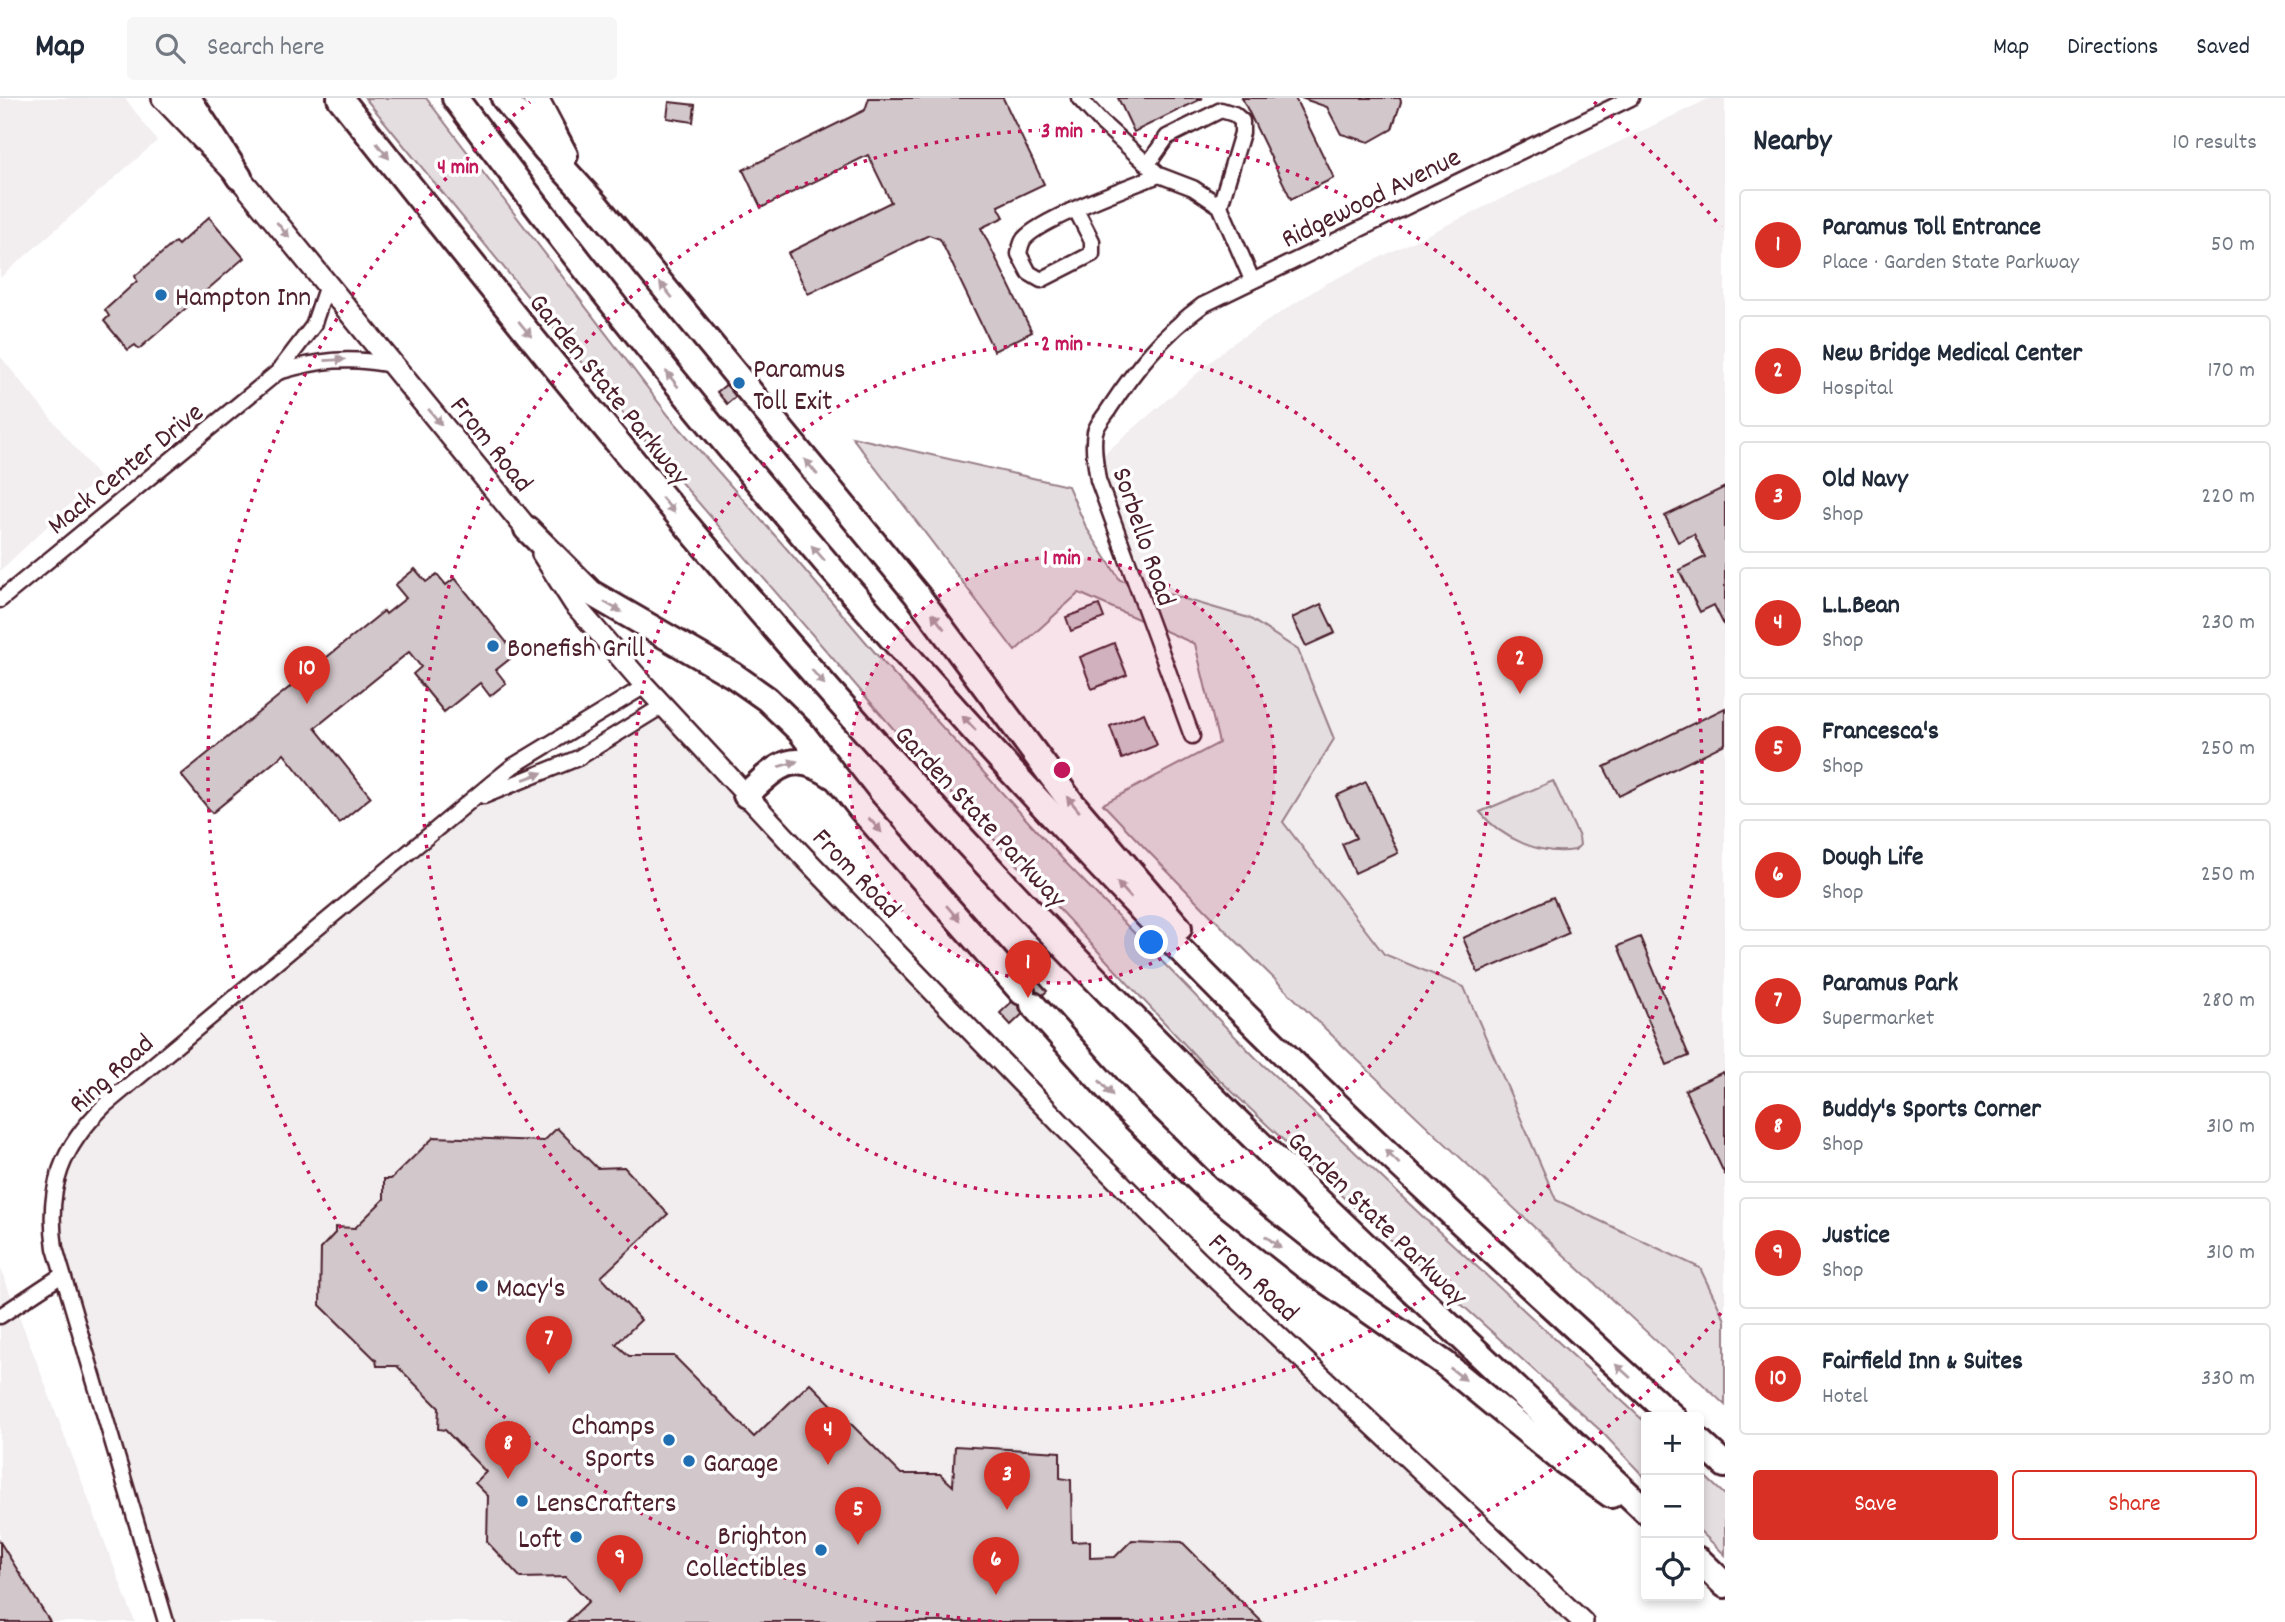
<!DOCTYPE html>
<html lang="en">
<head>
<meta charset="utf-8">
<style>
	:root { --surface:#fff; --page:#f6f6f7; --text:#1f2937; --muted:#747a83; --line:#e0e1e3; --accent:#d93025 }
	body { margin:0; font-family:Dekko,sans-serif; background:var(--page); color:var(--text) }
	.controls { position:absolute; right:21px; bottom:21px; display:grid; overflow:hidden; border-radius:7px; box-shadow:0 4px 10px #0003 }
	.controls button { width:63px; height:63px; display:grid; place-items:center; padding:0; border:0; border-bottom:2px solid var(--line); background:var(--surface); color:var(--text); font:35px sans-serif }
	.you { position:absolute; left:1152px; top:845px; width:24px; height:24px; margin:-18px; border:5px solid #fff; border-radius:50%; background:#1a73e8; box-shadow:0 0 0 10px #1a73e833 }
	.badge { display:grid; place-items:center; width:46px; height:46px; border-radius:50%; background:var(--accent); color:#fff; font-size:23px; font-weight:700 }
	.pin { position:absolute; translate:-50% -58px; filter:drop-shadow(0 2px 4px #0008) }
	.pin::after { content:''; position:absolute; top:37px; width:24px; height:21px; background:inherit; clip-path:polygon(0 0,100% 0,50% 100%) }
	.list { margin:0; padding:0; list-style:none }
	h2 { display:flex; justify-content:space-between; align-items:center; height:91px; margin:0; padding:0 28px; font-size:30px }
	h2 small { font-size:23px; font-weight:400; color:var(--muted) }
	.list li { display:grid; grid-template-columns:46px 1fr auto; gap:21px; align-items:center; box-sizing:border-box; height:112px; margin:0 14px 14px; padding:0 14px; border:2px solid var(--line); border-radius:7px }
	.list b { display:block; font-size:26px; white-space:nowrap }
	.list p { margin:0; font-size:23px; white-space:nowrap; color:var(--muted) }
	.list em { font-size:23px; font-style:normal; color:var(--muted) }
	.actions { display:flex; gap:14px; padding:21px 28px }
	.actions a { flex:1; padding:16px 0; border:2px solid var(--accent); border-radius:7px; text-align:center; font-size:24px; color:var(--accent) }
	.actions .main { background:var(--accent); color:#fff }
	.icon { flex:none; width:38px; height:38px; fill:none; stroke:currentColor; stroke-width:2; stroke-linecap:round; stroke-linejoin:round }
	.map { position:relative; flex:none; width:1725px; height:1524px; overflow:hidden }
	header { display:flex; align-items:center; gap:42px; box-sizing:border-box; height:98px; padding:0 35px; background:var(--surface); border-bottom:2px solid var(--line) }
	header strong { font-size:33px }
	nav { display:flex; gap:38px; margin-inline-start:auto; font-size:24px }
	.search { width:490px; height:63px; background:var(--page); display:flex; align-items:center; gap:18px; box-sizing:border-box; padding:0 24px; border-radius:7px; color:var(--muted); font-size:26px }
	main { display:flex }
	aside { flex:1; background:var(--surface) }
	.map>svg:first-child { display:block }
	.built { fill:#f2eeef }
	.green { fill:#e5dee0; stroke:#987e86; stroke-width:2 }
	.building { fill:#d2c7cb; stroke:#4a1f2b; stroke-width:2 }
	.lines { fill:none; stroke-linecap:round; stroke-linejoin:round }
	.street-casing { stroke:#4a1f2b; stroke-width:19 }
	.secondary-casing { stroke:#4a1f2b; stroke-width:24 }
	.primary-casing { stroke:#4a1f2b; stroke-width:26 }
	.highway-casing { stroke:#4a1f2b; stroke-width:30 }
	.street { stroke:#fff; stroke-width:14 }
	.secondary { stroke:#fff; stroke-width:19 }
	.primary { stroke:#fff; stroke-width:21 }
	.highway { stroke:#fff; stroke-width:24 }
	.oneway { fill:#ae9aa0 }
	.ring { fill:none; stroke:#c2185b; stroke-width:3.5; stroke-dasharray:3.5 7 }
	.poi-dot { fill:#1f6fb2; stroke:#fff; stroke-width:2.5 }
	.labels { text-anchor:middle; stroke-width:7; stroke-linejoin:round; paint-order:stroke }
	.street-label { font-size:28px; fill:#4a1f2b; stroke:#fff }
	.poi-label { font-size:28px; fill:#4a1f2b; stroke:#fff; text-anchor:start }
	.centre { fill:#c2185b; stroke:#fff; stroke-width:3.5 }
	.ring-label { font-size:21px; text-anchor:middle; font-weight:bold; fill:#c2185b; stroke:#fff; stroke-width:7; stroke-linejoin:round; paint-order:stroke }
</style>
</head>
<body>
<header>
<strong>Map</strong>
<div class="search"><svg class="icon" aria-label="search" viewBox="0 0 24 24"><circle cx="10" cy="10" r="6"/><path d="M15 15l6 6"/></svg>Search here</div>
<nav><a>Map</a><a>Directions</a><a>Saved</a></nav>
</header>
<main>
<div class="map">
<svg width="1725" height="1524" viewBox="0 0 1725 1524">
	<rect width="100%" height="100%" fill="#fff"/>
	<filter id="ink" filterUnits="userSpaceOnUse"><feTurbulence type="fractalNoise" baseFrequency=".0143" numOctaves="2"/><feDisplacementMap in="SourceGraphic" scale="14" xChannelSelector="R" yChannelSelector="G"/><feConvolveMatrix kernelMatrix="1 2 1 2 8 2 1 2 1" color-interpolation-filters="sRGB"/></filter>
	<g filter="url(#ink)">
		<g class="built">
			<path d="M0,0h125l32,43 -157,137z"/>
			<path d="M1710,0h15v1222l-25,-52 -144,-68 -92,-213 -80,-33 -101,-133 51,-82 -198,-153 -41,-124 135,-117 95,-61z"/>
			<path d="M0,258l99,121 -99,94z"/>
			<path d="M664,607l398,420 520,497h-1416l-73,-244 -41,-168 29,-80 389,-328 98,-39z"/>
			<path d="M0,1169l31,80 104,275h-135z"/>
		</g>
		<g class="green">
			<path d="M365,0h61l243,318 117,132 97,114 183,201 190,195 164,156 226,209v56l-45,-48 -259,-235 -141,-134 -279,-300 -268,-311z"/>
			<path d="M852,339l216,49 18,41 34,53 129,38 49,32 36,89 -51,83 101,132 80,33 92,213 144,68 25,52v85c-211,-197 -424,-391 -622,-601l116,-61 -24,-99 -116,-51 -64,58z"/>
			<path d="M1553,683l26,56 1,8 -5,5c-34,6 -73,-11 -95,-38z"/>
			<path d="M1699,1373l26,24v60l-26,-25z"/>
		</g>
		<g class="building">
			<path d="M869,0h134l41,86 -46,22 6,11 -23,11 51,104 -38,19 -54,-112 -11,-4 -121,59 -20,-41 103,-51 -23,-47 -107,53 -18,-38 122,-60z"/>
			<path d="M1118,0h85l-69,34z"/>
			<path d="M1242,0h53l39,80 -43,21z"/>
			<path d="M1301,0h99l1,4 -9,27 -23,13 -28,-8 -14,-27z"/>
			<path d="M669,4l26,3 -2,17 -26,-4z"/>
			<path d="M209,119l35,41 -105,91 -4,-4 -7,5 -24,-29 5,-5 -4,-6 32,-29 -2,-5 40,-34 3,3z"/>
			<path d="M747,270l9,11 -29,25 -10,-12z"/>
			<path d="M1725,389v140l-11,-22 -14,7 -21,-42 26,-13 -11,-23 -16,8 -13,-26z"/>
			<path d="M415,471l11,13 11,-8 9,11 9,-7 61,76 -20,16 10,13 -16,13 -10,-13 -36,29 -31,-38 8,-7 -12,-15 -94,76 56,69 -32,26 -55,-69 -72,59 -31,-38 203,-164 2,3 20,-16 -11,-13z"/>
			<path d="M1321,506l14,29 -29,13 -14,-28z"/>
			<path d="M1099,507l5,13 -33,13 -5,-14z"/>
			<path d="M1114,545l13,32 -35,14 -12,-32z"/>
			<path d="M1725,610v36l-106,52 -15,-29z"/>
			<path d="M1144,615l13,32 -35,14 -12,-33z"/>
			<path d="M1366,684l32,71 -43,20 -13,-29 14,-6 -20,-42z"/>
			<path d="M1553,799l16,36 -91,40 -15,-35z"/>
			<path d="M1640,839l49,119 -22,9 -49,-119z"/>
			<path d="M1036,881l11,12 -36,34 -11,-12z"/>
			<path d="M1723,974l2,4v99l-40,-85z"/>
			<path d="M557,1030l40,40 27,-1 44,47 -67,63 40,43 -25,24 13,12h45l80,81 56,-54 91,91h39l13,12 2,-40 105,6v26l11,2 1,62 18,-1v17l25,-1 17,-17 50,2 80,80h-695l22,-21 -23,-24 -45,1 -34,-36 1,-46 -13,-13 11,-11 -41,-42 -7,-1 1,-21 -42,-42h-20l-1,-6 -56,-55 1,-57 14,-15v-6l20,1 29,-29v-20h7l43,-42 110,4z"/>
			<path d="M0,1444l50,80h-50z"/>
		</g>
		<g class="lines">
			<g class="street-casing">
				<g id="street">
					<path d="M1079,0l22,24 58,53 34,13 27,18 32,74"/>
					<path d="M1148,66l19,-27 54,-27 13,4 8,7v12l-22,73"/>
					<path d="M1076,112l16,31v13l-51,26 -12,-7 -10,-19c1,-5 2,-11 5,-15 16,-20 107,-53 135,-64"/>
					<path d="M278,274c42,-12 71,-16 114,-7"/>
					<path d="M0,502l278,-228 35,-46 14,-41"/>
					<path d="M1192,638l-94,-256c-2,-15 -6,-32 -3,-48 2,-8 10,-16 14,-23 27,-41 54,-75 94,-104l428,-207"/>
					<path d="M484,698l94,-38 86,-53"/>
					<path d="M0,1218l62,-41"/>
					<path d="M166,1524l-111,-374c-9,-61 7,-101 50,-143l388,-323 20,-16 132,-80"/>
				</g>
			</g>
			<g class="secondary-casing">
				<path id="secondary" d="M542,456l32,50 71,82 157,169 260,270 136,136 385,361"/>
			</g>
			<g class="primary-casing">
				<path id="primary" d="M163,0l76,79 288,352"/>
			</g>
			<g class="highway-casing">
				<g id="highway">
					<path d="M188,0l51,79"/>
					<path d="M340,0c208,263 420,524 649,769 209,225 434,434 657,644"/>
					<path d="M455,0c230,309 481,604 752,879 150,152 308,296 466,440"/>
					<path d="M504,0l42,52 51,56 320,389 154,207 108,126"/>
					<path d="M535,0l30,57"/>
					<path d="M527,431l64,64 142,82 34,24 34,33 60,77 161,183"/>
					<path d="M746,697c31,-29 47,-47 87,-19"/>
					<path d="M1033,907l93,104 82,80 97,77 139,97 119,98 48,34"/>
					<path d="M1699,1343l26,24"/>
					<path d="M1699,1462l26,25"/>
				</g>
			</g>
			<use href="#street" class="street"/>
			<use href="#secondary" class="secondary"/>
			<use href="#primary" class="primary"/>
			<use href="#highway" class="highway"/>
		</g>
		<defs><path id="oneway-solid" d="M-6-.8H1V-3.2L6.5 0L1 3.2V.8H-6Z" transform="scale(1.75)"/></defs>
		<g class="oneway">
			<use href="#oneway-solid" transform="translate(383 53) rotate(51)"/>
			<use href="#oneway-solid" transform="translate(283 132) rotate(51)"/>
			<use href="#oneway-solid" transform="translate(666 192) rotate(-129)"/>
			<use href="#oneway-solid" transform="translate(525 231) rotate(51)"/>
			<use href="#oneway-solid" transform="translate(335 262) rotate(-3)"/>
			<use href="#oneway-solid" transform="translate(672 281) rotate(-128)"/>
			<use href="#oneway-solid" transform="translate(435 319) rotate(50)"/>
			<use href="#oneway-solid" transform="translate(811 369) rotate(-130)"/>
			<use href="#oneway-solid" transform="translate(668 407) rotate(50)"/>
			<use href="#oneway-solid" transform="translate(818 455) rotate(-131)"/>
			<use href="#oneway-solid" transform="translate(613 509) rotate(30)"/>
			<use href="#oneway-solid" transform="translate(938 523) rotate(-128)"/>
			<use href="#oneway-solid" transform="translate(818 579) rotate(49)"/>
			<use href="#oneway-solid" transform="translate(969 625) rotate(-133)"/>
			<use href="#oneway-solid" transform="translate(788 666) rotate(-16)"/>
			<use href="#oneway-solid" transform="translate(533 678) rotate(-20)"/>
			<use href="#oneway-solid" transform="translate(1073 706) rotate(-130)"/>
			<use href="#oneway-solid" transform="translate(875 727) rotate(48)"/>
			<use href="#oneway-solid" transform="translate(1124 792) rotate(-133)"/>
			<use href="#oneway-solid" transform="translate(953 815) rotate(49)"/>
			<use href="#oneway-solid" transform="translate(1106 990) rotate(48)"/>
			<use href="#oneway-solid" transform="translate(1392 1059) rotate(-136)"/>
			<use href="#oneway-solid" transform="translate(1273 1144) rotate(38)"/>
			<use href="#oneway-solid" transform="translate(1623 1273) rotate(-138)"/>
			<use href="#oneway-solid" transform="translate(1458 1276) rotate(38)"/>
		</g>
	</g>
	<circle cx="1062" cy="672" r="213" fill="#c2185b" fill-opacity=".12"/>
	<g class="ring">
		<circle cx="1062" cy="672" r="213"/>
		<circle cx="1062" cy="672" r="427"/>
		<circle cx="1062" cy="672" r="640"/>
		<path d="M1721 1215A854 854 0 0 1 1122 1524M1002 1524A854 854 0 0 1 530 4M1594 4A854 854 0 0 1 1721 129"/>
	</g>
	<g class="poi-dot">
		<circle cx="161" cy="197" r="7"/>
		<circle cx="739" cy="285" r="7"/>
		<circle cx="493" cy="548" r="7"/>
		<circle cx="482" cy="1188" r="7"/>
		<circle cx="669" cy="1342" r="7"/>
		<circle cx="689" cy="1363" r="7"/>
		<circle cx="522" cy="1403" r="7"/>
		<circle cx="576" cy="1439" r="7"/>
		<circle cx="821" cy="1452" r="7"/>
	</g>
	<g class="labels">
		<g class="street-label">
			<text transform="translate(1370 98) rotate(-26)" y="10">Ridgewood Avenue</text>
			<text transform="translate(611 290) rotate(51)" y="10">Garden State Parkway</text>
			<text transform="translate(493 345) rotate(51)" y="10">From Road</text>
			<text transform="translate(124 369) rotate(-39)" y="10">Mack Center Drive</text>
			<text transform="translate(1146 438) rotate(71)" y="10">Sorbello Road</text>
			<text transform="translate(982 717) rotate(47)" y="10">Garden State Parkway</text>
			<text transform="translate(858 774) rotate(46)" y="10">From Road</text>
			<text transform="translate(110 974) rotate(-42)" y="10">Ring Road</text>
			<text transform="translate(1379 1119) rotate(44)" y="10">Garden State Parkway</text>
			<text transform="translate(1255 1178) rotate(44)" y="10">From Road</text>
		</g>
		<g class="poi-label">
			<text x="175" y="207">Hampton Inn</text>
			<text x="753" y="279">Paramus<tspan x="753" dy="32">Toll Exit</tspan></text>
			<text x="507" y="558">Bonefish Grill</text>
			<text x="496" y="1198">Macy's</text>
			<text x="655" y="1336" text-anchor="end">Champs<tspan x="655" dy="32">Sports</tspan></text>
			<text x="703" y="1373">Garage</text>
			<text x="536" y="1413">LensCrafters</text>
			<text x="807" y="1446" text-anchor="end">Brighton<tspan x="807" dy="32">Collectibles</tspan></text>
			<text x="562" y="1449" text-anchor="end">Loft</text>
		</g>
	</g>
	<circle cx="1062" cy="672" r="10" class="centre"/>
	<g class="ring-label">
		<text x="1062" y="39">3 min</text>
		<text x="458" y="75">4 min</text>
		<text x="1062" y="252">2 min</text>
		<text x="1062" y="466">1 min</text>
	</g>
</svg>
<div class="controls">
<button>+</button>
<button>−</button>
<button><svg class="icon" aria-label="locate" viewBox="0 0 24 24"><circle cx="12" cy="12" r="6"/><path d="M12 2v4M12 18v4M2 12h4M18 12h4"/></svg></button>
</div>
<div class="you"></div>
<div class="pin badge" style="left:1028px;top:900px">1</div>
<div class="pin badge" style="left:1520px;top:596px">2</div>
<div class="pin badge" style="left:1007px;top:1412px">3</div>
<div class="pin badge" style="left:828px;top:1367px">4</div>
<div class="pin badge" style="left:858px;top:1447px">5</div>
<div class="pin badge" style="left:996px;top:1497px">6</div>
<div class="pin badge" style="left:549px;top:1276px">7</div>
<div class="pin badge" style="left:508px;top:1381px">8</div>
<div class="pin badge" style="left:620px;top:1495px">9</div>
<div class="pin badge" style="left:307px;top:606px">10</div>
</div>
<aside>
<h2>Nearby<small>10 results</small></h2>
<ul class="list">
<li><span class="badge">1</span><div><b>Paramus Toll Entrance</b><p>Place · Garden State Parkway</p></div><em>50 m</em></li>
<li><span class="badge">2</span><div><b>New Bridge Medical Center</b><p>Hospital</p></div><em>170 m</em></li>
<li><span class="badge">3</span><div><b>Old Navy</b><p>Shop</p></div><em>220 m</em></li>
<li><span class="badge">4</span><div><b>L.L.Bean</b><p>Shop</p></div><em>230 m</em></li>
<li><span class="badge">5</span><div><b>Francesca's</b><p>Shop</p></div><em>250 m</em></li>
<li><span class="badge">6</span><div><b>Dough Life</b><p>Shop</p></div><em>250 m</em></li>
<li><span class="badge">7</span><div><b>Paramus Park</b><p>Supermarket</p></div><em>280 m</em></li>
<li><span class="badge">8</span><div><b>Buddy's Sports Corner</b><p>Shop</p></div><em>310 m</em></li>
<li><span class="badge">9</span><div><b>Justice</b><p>Shop</p></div><em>310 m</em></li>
<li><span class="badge">10</span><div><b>Fairfield Inn &amp; Suites</b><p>Hotel</p></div><em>330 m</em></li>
</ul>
<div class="actions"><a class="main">Save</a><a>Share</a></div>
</aside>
</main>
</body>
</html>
